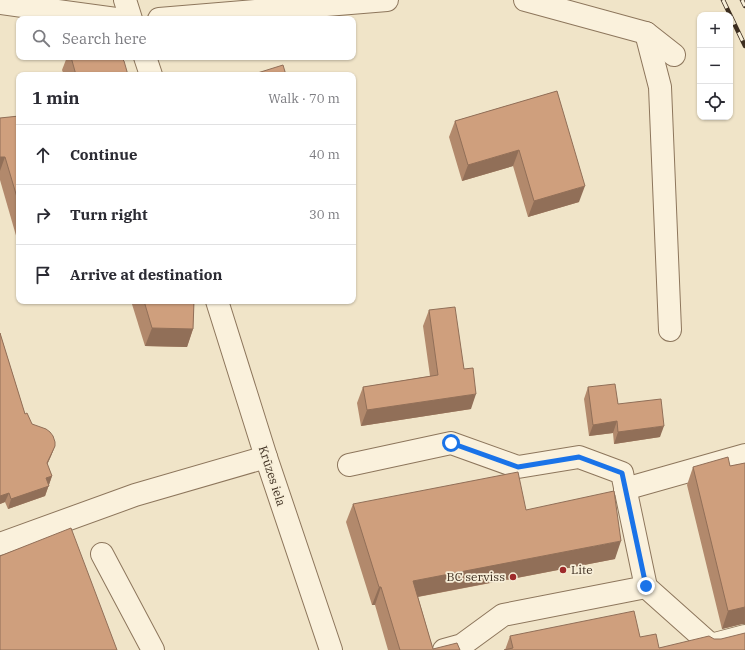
<!DOCTYPE html>
<html lang="en">
<head>
<meta charset="utf-8">
<style>
	:root { --surface:#fff; --page:#f7f7f7; --text:#2b2b33; --muted:#7c7c81; --line:#e1e1e2 }
	body { margin:0; font-family:"IBM Plex Serif",serif; background:var(--page); color:var(--text) }
	.controls { position:absolute; right:12px; top:12px; display:grid; overflow:hidden; border-radius:8px; box-shadow:0 1px 3px #0004 }
	.controls button { width:36px; height:36px; display:grid; place-items:center; padding:0; border:0; border-bottom:1px solid var(--line); background:var(--surface); color:var(--text); font:20px sans-serif }
	.stop { position:absolute; width:12px; height:12px; margin:-9px; border:3px solid #1a73e8; border-radius:50%; background:#fff }
	.stop.end { background:#1a73e8; border-color:#fff; box-shadow:0 1px 4px #0008 }
	.list { margin:0; padding:0; list-style:none }
	h2 { display:flex; justify-content:space-between; align-items:center; height:52px; margin:0; padding:0 16px; font-size:17px }
	h2 small { font-size:13px; font-weight:400; color:var(--muted) }
	.list li { display:grid; grid-template-columns:26px 1fr auto; gap:12px; align-items:center; box-sizing:border-box; height:60px; padding:0 16px; border-top:1px solid var(--line) }
	.list b { display:block; font-size:15px; white-space:nowrap }
	.list em { font-size:13px; font-style:normal; color:var(--muted) }
	.icon { flex:none; width:22px; height:22px; fill:none; stroke:currentColor; stroke-width:2; stroke-linecap:round; stroke-linejoin:round }
	.map { position:relative; flex:none; width:745px; height:650px; overflow:hidden }
	.search { position:absolute; background:var(--surface); box-shadow:0 1px 3px #0004; left:16px; top:16px; width:340px; height:44px; display:flex; align-items:center; gap:10px; box-sizing:border-box; padding:0 14px; border-radius:8px; color:var(--muted); font-size:15px }
	.panel { position:absolute; background:var(--surface); box-shadow:0 1px 3px #0004; left:16px; top:72px; width:340px; height:232px; border-radius:8px }
	.map>svg:first-child { display:block }
	.lines { fill:none; stroke-linecap:round; stroke-linejoin:round }
	.minor-casing { stroke:#8d765c; stroke-width:24 }
	.minor { stroke:#faf1dc; stroke-width:22 }
	.rail-casing { stroke:#3d2e20; stroke-width:4.5 }
	.rail { stroke:#f7eed8; stroke-width:3; stroke-dasharray:9; stroke-linecap:butt }
	.wall { fill:#b2896c }
	.shaded-wall { fill:#916f58 }
	.building { fill:#cf9f7d; stroke:#916f58 }
	.route { stroke:#1a73e8; stroke-width:5 }
	.poi-dot { fill:#9e2a2b; stroke:#f7eed8; stroke-width:1.5 }
	.labels { text-anchor:middle; stroke-width:3.5; stroke-linejoin:round; paint-order:stroke }
	.street-label { font-size:12px; fill:#3d2e20; stroke:#f7eed8 }
	.poi-label { font-size:12px; fill:#3d2e20; stroke:#f7eed8; text-anchor:start }
</style>
</head>
<body>
<div class="map">
<svg width="745" height="650" viewBox="0 0 745 650">
	<rect width="100%" height="100%" fill="#f0e4c8"/>
	<g class="lines">
		<g class="minor-casing">
			<g id="minor">
				<path d="M125,0l6,19"/>
				<path d="M525,0l121,33 28,22"/>
				<path d="M0,3l116,16"/>
				<path d="M159,19l228,-19"/>
				<path d="M646,33l14,54 10,243"/>
				<path d="M145,57l6,18"/>
				<path d="M217,301l49,156 65,193"/>
				<path d="M349,465l102,-22 67,24 61,-10 43,16 24,114 -143,28 -41,30 -18,5"/>
				<path d="M625,489l120,-34"/>
				<path d="M0,544l135,-49 131,-38"/>
				<path d="M102,554l51,96"/>
				<path d="M646,587l65,58 34,-9"/>
			</g>
		</g>
		<use href="#minor" class="minor"/>
		<g class="rail-casing">
			<g id="rail">
				<path d="M723,0l22,46"/>
				<path d="M742,0l3,6"/>
			</g>
		</g>
		<use href="#rail" class="rail"/>
	</g>
	<g class="wall">
		<path d="M67,57h53l8,18h-64l-2,-5z"/>
		<path d="M557,91l22,111 -51,15 -15,-51 -51,15 -13,-44 6,-16z"/>
		<path d="M19,116v122l-2,1 -17,-59v-62z"/>
		<path d="M131,301h63l-1,28 -6,18 -42,-1z"/>
		<path d="M429,310l35,59 7,40 -110,17 -4,-23 6,-16 67,-11 -7,-50z"/>
		<path d="M0,333l25,81 7,10 23,22 -4,10 -4,9 5,11 -7,20 -37,13 -3,-7 -5,2z"/>
		<path d="M588,387l30,17 42,33 -46,7 -1,-11 -24,3 -5,-37z"/>
		<path d="M745,463v161h-3l-20,5 -35,-144 6,-18 37,-1z"/>
		<path d="M353,504l173,6 89,49 -197,38 15,52 27,1h-72l-13,-45h-3l-26,-83z"/>
		<path d="M510,636l130,1 19,11 55,-9h7l24,11h-240z"/>
	</g>
	<g class="shaded-wall">
		<path d="M519,150l-6,16 -51,15 6,-16z"/>
		<path d="M0,157h5l-5,14z"/>
		<path d="M585,186l-6,16 -51,15 6,-16z"/>
		<path d="M152,328l41,1 -6,18 -42,-1z"/>
		<path d="M476,394l-5,15 -110,17 6,-16z"/>
		<path d="M617,421l-4,12 -24,3 4,-11z"/>
		<path d="M664,426l-4,11 -46,7 4,-12z"/>
		<path d="M55,446l-4,10 -8,17 4,-10z"/>
		<path d="M52,476l-7,20 -37,13 3,-10 35,-21z"/>
		<path d="M9,493l-4,9 -5,2v-8z"/>
		<path d="M621,541l-6,18 -209,40 7,-18z"/>
		<path d="M379,587h2l-6,18h-3z"/>
		<path d="M745,607v17h-3l-20,5 6,-18z"/>
	</g>
	<g class="building">
		<path d="M71,57h49l4,4 4,14h-52z"/>
		<path d="M283,65l3,10h-35z"/>
		<path d="M557,91l28,95 -51,15 -15,-51 -51,15 -13,-44z"/>
		<path d="M19,116v88l-14,-47h-5v-39z"/>
		<path d="M144,301h50l-1,28 -41,-1z"/>
		<path d="M455,307l9,62 9,-1 3,26 -109,16 -4,-23 75,-12 -9,-65z"/>
		<path d="M0,333l25,81 2,-1 5,11 14,5 4,3 3,4 2,6v4l-8,17 5,13 -6,2 3,8 -38,13 -2,-6 -9,3z"/>
		<path d="M615,384l3,20 43,-5 3,27 -46,6 -1,-11 -24,4 -5,-38z"/>
		<path d="M728,457l2,9 15,-3v144l-17,4 -35,-144z"/>
		<path d="M518,472l8,38 88,-19 7,50 -208,40 20,68 24,-6 3,7h-60l-19,-63h-2l-26,-83z"/>
		<path d="M71,528l46,122h-117v-94z"/>
		<path d="M634,611l6,26 16,-3 3,14 50,-12 5,3h7l24,-6v17h-241l9,-2 -3,-12z"/>
	</g>
	<g class="lines">
		<path class="route" d="M451,443l67,24 61,-10 43,16 24,113"/>
	</g>
	<g class="poi-dot">
		<circle cx="563" cy="570" r="4"/>
		<circle cx="513" cy="577" r="4"/>
	</g>
	<g class="labels">
		<g class="street-label">
			<text transform="translate(272 476) rotate(72)" y="4">Krūzes iela</text>
		</g>
		<g class="poi-label">
			<text x="571" y="574">Lite</text>
			<text x="505" y="581" text-anchor="end">BC serviss</text>
		</g>
	</g>
</svg>
<div class="controls">
<button>+</button>
<button>−</button>
<button><svg class="icon" aria-label="locate" viewBox="0 0 24 24"><circle cx="12" cy="12" r="6"/><path d="M12 2v4M12 18v4M2 12h4M18 12h4"/></svg></button>
</div>
<div class="stop" style="left:451px;top:443px"></div>
<div class="stop end" style="left:646px;top:586px"></div>
<div class="search"><svg class="icon" aria-label="search" viewBox="0 0 24 24"><circle cx="10" cy="10" r="6"/><path d="M15 15l6 6"/></svg>Search here</div>
<section class="panel">
<h2>1 min<small>Walk · 70 m</small></h2>
<ul class="list">
<li><svg class="icon" aria-label="ahead" viewBox="0 0 24 24"><path d="M12 20V5M6 11l6-6 6 6"/></svg><div><b>Continue</b></div><em>40 m</em></li>
<li><svg class="icon" aria-label="right" viewBox="0 0 24 24"><path d="M7 20v-9h11M14 6l5 5-5 5"/></svg><div><b>Turn right</b></div><em>30 m</em></li>
<li><svg class="icon" aria-label="arrive" viewBox="0 0 24 24"><path d="M6 21V4h12l-3 4 3 4H6"/></svg><div><b>Arrive at destination</b></div></li>
</ul>
</section>
</div>
</body>
</html>
